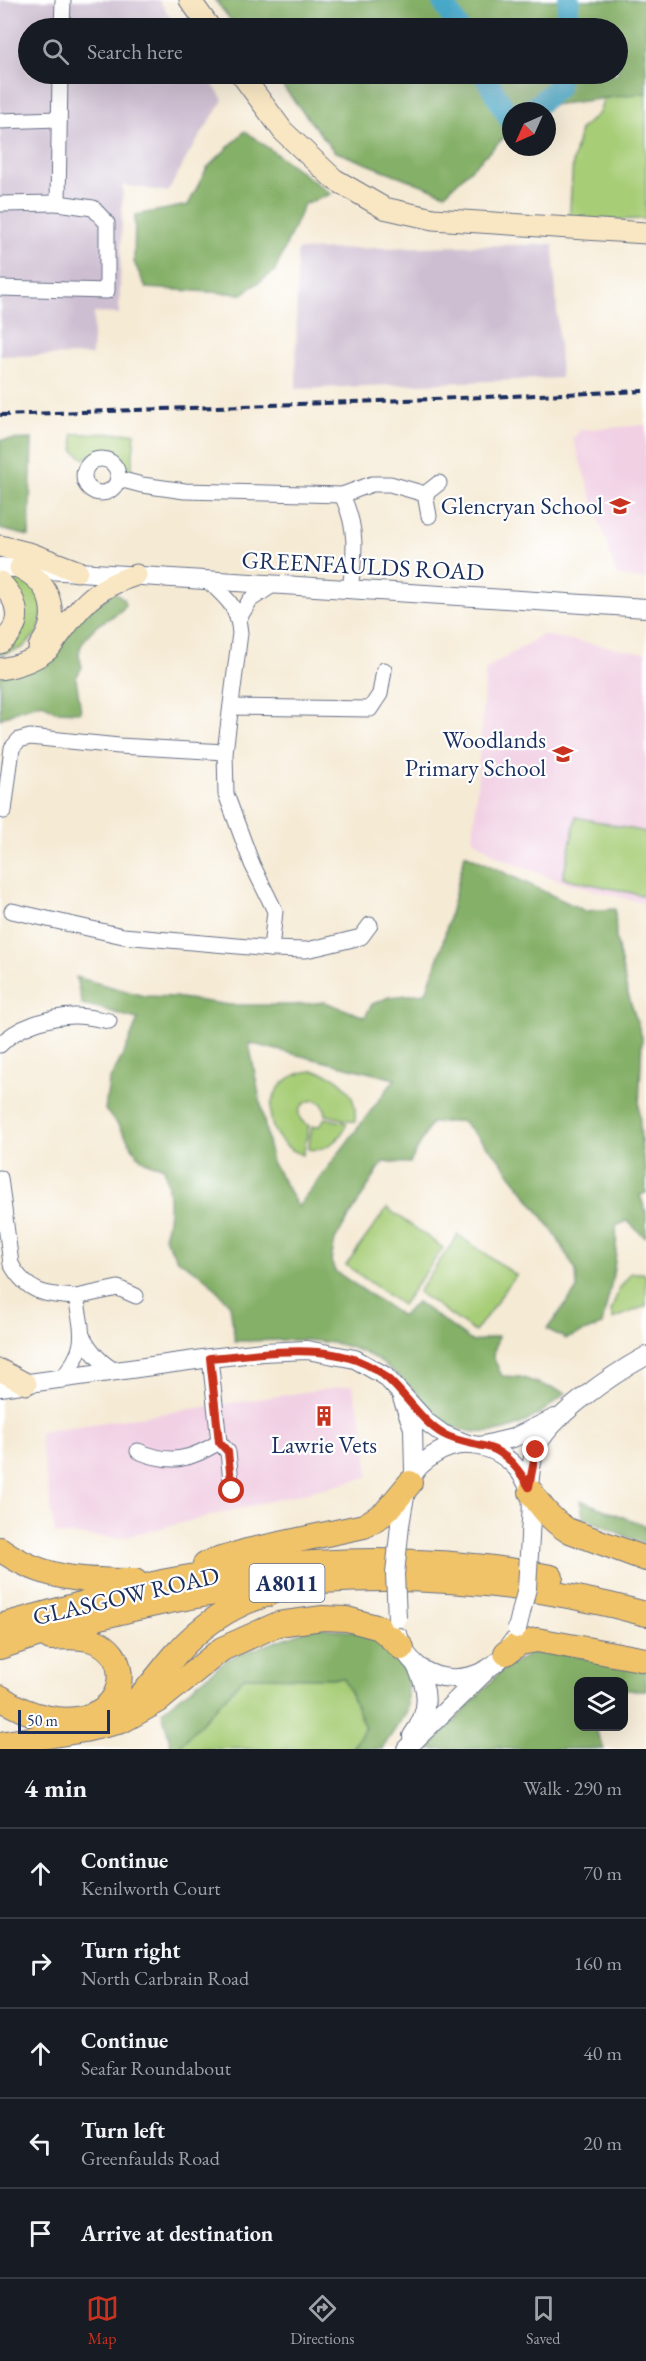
<!DOCTYPE html>
<html lang="en">
<head>
<meta charset="utf-8">
<style>
	:root { --surface:#171b24; --page:#20242c; --text:#f1f3f6; --muted:#9ea1a6; --line:#363941; --accent:#c8321e }
	body { margin:0; font-family:"EB Garamond",serif; background:var(--page); color:var(--text) }
	.controls { position:absolute; right:18px; bottom:18px; display:grid; overflow:hidden; border-radius:12px; box-shadow:0 6px 24px #0002 }
	.controls button { width:54px; height:54px; display:grid; place-items:center; padding:0; border:0; border-bottom:2px solid var(--line); background:var(--surface); color:var(--text); font:30px sans-serif }
	.compass { position:absolute; left:502px; top:102px; width:54px; height:54px; border-radius:50%; background:var(--surface); box-shadow:0 6px 24px #0002; rotate:225deg }
	.scale { position:absolute; left:18px; bottom:15px; width:92px; box-sizing:border-box; padding-left:6px; border:3px solid #1b2f5e; border-top:0; font-size:16px; line-height:21px; white-space:nowrap; color:#1b2f5e; -webkit-text-stroke:4px #fff; paint-order:stroke }
	.stop { position:absolute; width:18px; height:18px; margin:-14px; border:4px solid #c8321e; border-radius:50%; background:#fff }
	.stop.end { background:#c8321e; border-color:#fff; box-shadow:0 2px 6px #0008 }
	.list { margin:0; padding:0; list-style:none }
	h2 { display:flex; justify-content:space-between; align-items:center; height:78px; margin:0; padding:0 24px; font-size:26px }
	h2 small { font-size:20px; font-weight:400; color:var(--muted) }
	.list li { display:grid; grid-template-columns:39px 1fr auto; gap:18px; align-items:center; box-sizing:border-box; height:90px; padding:0 24px; border-top:2px solid var(--line) }
	.list b { display:block; font-size:22px; white-space:nowrap }
	.list p { margin:0; font-size:20px; white-space:nowrap; color:var(--muted) }
	.list em { font-size:20px; font-style:normal; color:var(--muted) }
	.icon { flex:none; width:33px; height:33px; fill:none; stroke:currentColor; stroke-width:2; stroke-linecap:round; stroke-linejoin:round }
	.map { position:relative; flex:none; width:646px; height:1749px; overflow:hidden }
	.search { position:absolute; background:var(--surface); box-shadow:0 6px 24px #0002; left:18px; right:18px; top:18px; height:66px; display:flex; align-items:center; gap:15px; box-sizing:border-box; padding:0 21px; border-radius:33px; color:var(--muted); font-size:22px }
	.sheet { height:528px; background:var(--surface) }
	nav { display:flex; justify-content:space-around; align-items:center; box-sizing:border-box; height:84px; border-top:2px solid var(--line); background:var(--surface); font-size:16px; color:var(--muted) }
	nav a { display:grid; justify-items:center; gap:3px }
	nav .on { color:var(--accent) }
	.map>svg:first-child { display:block }
	.built { fill:#f1d0e4 }
	.industrial { fill:#cebed1 }
	.green { fill:#a7cd77; stroke:#617e6a; stroke-width:1.5 }
	.forest { fill:#85b068; stroke:#507063; stroke-width:1.5; fill-rule:evenodd }
	.lines { fill:none; stroke-linecap:round; stroke-linejoin:round }
	.river { stroke:#4aa9c9; stroke-width:22 }
	.minor-casing { stroke:#677087; stroke-width:17 }
	.tertiary-casing { stroke:#677087; stroke-width:20 }
	.secondary-casing { stroke:#677087; stroke-width:23 }
	.primary-casing { stroke:#677087; stroke-width:26 }
	.minor { stroke:#fff; stroke-width:15 }
	.tertiary { stroke:#fff; stroke-width:18 }
	.secondary { stroke:#f9e7c3; stroke-width:21 }
	.primary { stroke:#f1c369; stroke-width:24 }
	.rail { stroke:#1b2f5e; stroke-width:4; stroke-dasharray:9 4.5; stroke-linecap:butt }
	.tertiary-bridge-casing { stroke:#677087; stroke-width:20; stroke-linecap:butt }
	.tertiary-bridge { stroke:#fff; stroke-width:18 }
	.route { stroke:#c8321e; stroke-width:8 }
	.labels { text-anchor:middle; stroke-width:4.5; stroke-linejoin:round; paint-order:stroke }
	.shield { fill:#fff; stroke:#5f6d8e; stroke-width:1.5 }
	.shield-label { font-size:22px; font-weight:bold; fill:#1b2f5e }
	.poi-label { font-size:24px; fill:#1b2f5e; stroke:#fff; text-anchor:end }
	.street-label { font-size:24px; fill:#1b2f5e; stroke:#fff }
</style>
</head>
<body>
<div class="map">
<svg width="646" height="1749" viewBox="0 0 646 1749">
	<rect width="100%" height="100%" fill="#fff"/>
	<filter id="ink" filterUnits="userSpaceOnUse"><feTurbulence type="fractalNoise" baseFrequency=".0167" numOctaves="2"/><feDisplacementMap in="SourceGraphic" scale="12" xChannelSelector="R" yChannelSelector="G"/><feConvolveMatrix kernelMatrix="1 2 1 2 8 2 1 2 1" color-interpolation-filters="sRGB"/></filter>
	<filter id="wash" filterUnits="userSpaceOnUse"><feTurbulence type="fractalNoise" baseFrequency=".008" numOctaves="4" result="noise"/><feDisplacementMap in="SourceGraphic" scale="24" xChannelSelector="R" yChannelSelector="G"/><feGaussianBlur stdDeviation="1.35" result="paint"/><feColorMatrix in="noise" values="0 0 0 0 0 0 0 0 0 0 0 0 0 0 0 0 0 1.4 0 .05"/><feComposite in="paint" operator="in"/></filter>
	<g filter="url(#wash)">
		<rect width="100%" height="100%" fill="#f5ead4"/>
		<g class="built">
			<path d="M646,425v154l-29,-3 -44,-137 7,-9z"/>
			<path d="M542,635l104,18v251l-86,-23 -60,-23 -27,-19 13,-170z"/>
			<path d="M352,1385l14,52 2,40 -247,61 -66,-4 -16,-102z"/>
		</g>
		<g class="industrial">
			<path d="M0,0h159l18,28h-149v46h178l17,26 -35,55 -20,37 -45,-7 -4,129 -25,-1 -2,42 -92,1z"/>
			<path d="M553,244l8,134 -265,11 1,-139z"/>
		</g>
		<g class="green">
			<path d="M646,68v151l-77,2 4,-60 7,-31 19,-17 11,-35z"/>
			<path d="M135,433l-4,43c-14,-16 -19,-36 -46,-17l-11,-8 -1,-17z"/>
			<path d="M9,578l23,2 13,23 -7,29 -16,16 -22,7v-7l13,-11z"/>
			<path d="M576,817l70,15v64l-83,-18z"/>
			<path d="M312,1071c28,2 46,23 43,51l-29,-7c-3,-32 -46,-4 -17,11l-6,29c-48,-16 -41,-80 9,-84z"/>
			<path d="M325,1118l22,5c-6,17 -22,29 -39,26l4,-22 7,-1z"/>
			<path d="M387,1208l56,40 -41,57 -56,-40z"/>
			<path d="M458,1235l58,40 -41,57 -57,-40z"/>
			<path d="M631,1273h12l3,3v30l-33,13 -2,-8 8,-22z"/>
			<path d="M244,1677l100,1 21,50 -14,21h-174z"/>
		</g>
		<g class="forest">
			<path d="M215,0h431v93l-110,14 -4,4h-21v20l-66,63 -111,-43 -61,-77h345v-46h-381z"/>
			<path d="M245,131l86,63 -27,10 -29,67 -33,23 -96,-6 -12,-26 1,-47 53,-10 19,-37z"/>
			<path d="M32,439l-3,97 -29,-7v-89z"/>
			<path d="M115,592l9,7 1,7c-5,7 -12,10 -19,14 -11,5 -25,20 -27,33 0,4 2,10 3,14l-6,11 5,34 -26,-1 -13,-8 -24,7 -18,9v-44z"/>
			<path d="M465,854l120,57 30,-2 1,29 11,53 15,46 -3,73 3,42 4,17v24l-6,2 6,17v24l-1,1 -18,-16 -11,5c3,34 -7,66 -14,99l-36,14 -19,-10 30,-40 -1,-18 -23,-40 -56,-75 -35,-35 -31,2 -21,40 -27,-1 -48,78 -4,21 4,10 67,45 15,-14 56,40 25,-6 -5,21 9,19 18,1 46,16c-14,12 -33,27 -50,33 -25,11 -62,8 -82,-11 -9,-9 -15,-20 -24,-28 -14,-14 -34,-30 -52,-37 -40,-15 -81,-9 -123,-9l-5,-36 -23,-26 -30,-20 -13,-22c8,-27 6,-43 0,-70 -31,-5 -28,-18 -44,-39 -4,-7 -10,-12 -15,-18l4,-29 16,-30 13,-32c-20,-3 -35,-13 -56,-14l-6,-28 68,19 30,1 56,8h65l30,-3 40,15 7,-13 17,-7 37,-4 16,-47zM249,1043l146,36 -97,128 -26,-45z"/>
			<path d="M580,1500l66,26v19l-63,-28z"/>
			<path d="M316,1627l56,7 36,40 -1,37 -25,38h-30l13,-21 -21,-50 -100,-1 -67,72h-5l-10,-38 68,-53z"/>
			<path d="M532,1653l35,1 79,16v20h-22v-8h-46v44l16,1 10,22h-104l-2,-3 -3,3h-67l75,-80z"/>
		</g>
		<g class="lines">
			<g class="river">
				<path d="M442,0l16,28"/>
				<path d="M565,28l4,-28"/>
				<path d="M484,74l27,47"/>
				<path d="M530,111l27,-23 2,-14"/>
			</g>
		</g>
	</g>
	<g filter="url(#ink)">
		<g class="lines">
			<g class="minor-casing">
				<g id="minor">
					<path d="M62,28l1,-28"/>
					<path d="M0,121l58,-2"/>
					<path d="M0,204l58,-1"/>
					<path d="M0,288l107,3v-68l-14,-15 -35,-5 2,-129"/>
					<circle cx="101" cy="476" r="17"/>
					<path d="M119,479l23,6 43,6 157,4 30,-11h18l35,10 14,-11"/>
					<path d="M425,494l4,22"/>
					<path d="M342,495c16,34 13,58 8,94"/>
					<path d="M208,581c19,17 30,26 32,52l-15,119 1,42 26,70 23,47 -4,38"/>
					<path d="M239,618l11,-18 23,-15"/>
					<path d="M231,707l139,2 10,-15 4,-24"/>
					<path d="M4,811l8,-63 7,-8 11,-3 89,9 106,6"/>
					<path d="M12,911l111,25 148,13 35,1 14,-3 41,-10 9,-12"/>
					<path d="M0,1045c16,-18 51,-29 75,-29 12,0 23,3 34,5"/>
					<path d="M0,1178l11,86c16,29 34,31 65,33 7,39 12,50 -15,83"/>
					<path d="M76,1297l42,-9 18,8"/>
					<path d="M83,1337c9,16 18,26 34,35"/>
					<path d="M219,1442l9,10 4,39"/>
					<path d="M138,1451c33,14 52,9 81,-9l-9,-84"/>
				</g>
			</g>
			<g class="tertiary-casing">
				<g id="tertiary">
					<path d="M0,567l646,41"/>
					<path d="M0,1387l210,-29 53,-6 44,-2 48,9 30,17 43,47 15,11 27,11"/>
					<path d="M402,1398l11,30 1,44"/>
					<path d="M480,1446l33,-8 42,-20"/>
					<path d="M529,1487c1,-12 2,-25 6,-36 13,-34 80,-78 111,-95"/>
					<path d="M400,1525c3,-16 5,-39 15,-53 4,-7 11,-11 17,-16 35,-24 80,-7 96,30 7,14 2,35 2,51"/>
					<path d="M399,1637c16,55 90,53 113,5"/>
					<path d="M412,1736c19,-26 17,-47 2,-74"/>
					<path d="M406,1749l78,-76"/>
				</g>
			</g>
			<g class="secondary-casing">
				<g id="secondary">
					<path d="M190,0l20,28"/>
					<path d="M241,74l42,57 51,48 50,29 49,11 213,14"/>
					<path d="M0,546l32,8 45,17"/>
					<path d="M20,568c33,16 41,50 19,79"/>
					<path d="M0,582c19,19 25,43 0,61"/>
					<path d="M0,669c18,-3 36,-9 50,-21 28,-38 38,-58 86,-73"/>
					<path d="M0,1370l26,14"/>
				</g>
			</g>
			<g class="primary-casing">
				<g id="primary">
					<path d="M531,1492c10,15 20,28 36,38l79,29"/>
					<path d="M0,1549c43,31 84,32 135,32"/>
					<path d="M205,1564l42,-13 117,-25 21,-13 25,-30"/>
					<path d="M0,1626c37,-10 73,-20 110,-30 18,-5 37,-11 57,-15 125,-23 258,-28 384,-4"/>
					<path d="M0,1647c213,-72 427,-93 646,-33"/>
					<path d="M506,1653l14,-10 17,-3 109,20"/>
					<path d="M0,1697c26,19 70,32 100,14 28,-17 26,-58 -5,-70 -13,-5 -32,-4 -45,-3"/>
					<path d="M130,1706c19,-16 30,-34 46,-52 25,-29 56,-49 92,-60"/>
					<path d="M0,1744l84,-14 38,-9 36,-20 64,-52 56,-25 45,-6 24,1 33,9 22,20"/>
				</g>
			</g>
			<use href="#minor" class="minor"/>
			<use href="#tertiary" class="tertiary"/>
			<use href="#secondary" class="secondary"/>
			<use href="#primary" class="primary"/>
			<path class="rail" d="M0,415l646,-24"/>
			<g class="tertiary-bridge-casing">
				<g id="tertiary-bridge">
					<path d="M397,1618l-2,-44 5,-49"/>
					<path d="M517,1629l10,-41 3,-51"/>
				</g>
			</g>
			<use href="#tertiary-bridge" class="tertiary-bridge"/>
		</g>
	</g>
	<g class="lines" filter="url(#ink)">
		<path class="route" d="M232,1491l-4,-39 -9,-10 -9,-84c56,-4 132,-21 178,21 18,16 34,43 55,55 14,8 29,9 44,13 20,5 33,24 42,40l7,-37"/>
	</g>
	<defs>
		<g id="school-bare" transform="scale(1.62)"><path d="M0-5L7-2L0 1L-7-2ZM-4 1L0 2.5L4 1V4Q0 6-4 4Z" fill="#c8321e" stroke="#fff" stroke-width="2.5" paint-order="stroke"/></g>
		<g id="building-bare" transform="scale(1.62)"><path d="M-4-6H4V6H1V3H-1V6H-4ZM-2.5-4.3h1.7v1.8h-1.7ZM.8-4.3h1.7v1.8H.8ZM-2.5-1h1.7V.8h-1.7ZM.8-1h1.7V.8H.8Z" fill="#c8321e" stroke="#fff" stroke-width="2.5" paint-order="stroke"/></g>
	</defs>
	<g fill-rule="evenodd">
		<use href="#school-bare" x="620" y="506"/>
		<use href="#school-bare" x="563" y="754"/>
		<use href="#building-bare" x="324" y="1416"/>
	</g>
	<g class="labels">
		<rect class="shield" x="249.5" y="1564" width="75" height="38" rx="4.5"/>
		<g class="shield-label">
			<text x="287" y="1591">A8011</text>
		</g>
		<g class="poi-label">
			<text x="603" y="514">Glencryan School</text>
			<text x="546" y="748">Woodlands<tspan x="546" dy="28">Primary School</tspan></text>
			<text x="324" y="1453" text-anchor="middle">Lawrie Vets</text>
		</g>
		<g class="street-label">
			<text transform="translate(363 566) rotate(3)" y="8">GREENFAULDS ROAD</text>
			<text transform="translate(126 1596) rotate(-13)" y="8">GLASGOW ROAD</text>
		</g>
	</g>
</svg>
<div class="controls">
<button><svg class="icon" aria-label="layers" viewBox="0 0 24 24"><path d="M12 4l9 5-9 5-9-5zM3 14l9 5 9-5"/></svg></button>
</div>
<svg class="compass" viewBox="-18 -18 36 36"><path d="M0-13l5 13h-10z" fill="#e53935"/><path d="M0 13l5-13h-10z" fill="#9ea1a6"/></svg>
<div class="scale">50 m</div>
<div class="stop" style="left:232px;top:1491px"></div>
<div class="stop end" style="left:536px;top:1450px"></div>
<div class="search"><svg class="icon" aria-label="search" viewBox="0 0 24 24"><circle cx="10" cy="10" r="6"/><path d="M15 15l6 6"/></svg>Search here</div>
</div>
<section class="sheet">
<h2>4 min<small>Walk · 290 m</small></h2>
<ul class="list">
<li><svg class="icon" aria-label="ahead" viewBox="0 0 24 24"><path d="M12 20V5M6 11l6-6 6 6"/></svg><div><b>Continue</b><p>Kenilworth Court</p></div><em>70 m</em></li>
<li><svg class="icon" aria-label="right" viewBox="0 0 24 24"><path d="M7 20v-9h11M14 6l5 5-5 5"/></svg><div><b>Turn right</b><p>North Carbrain Road</p></div><em>160 m</em></li>
<li><svg class="icon" aria-label="ahead" viewBox="0 0 24 24"><path d="M12 20V5M6 11l6-6 6 6"/></svg><div><b>Continue</b><p>Seafar Roundabout</p></div><em>40 m</em></li>
<li><svg class="icon" aria-label="left" viewBox="0 0 24 24"><path d="M17 20v-9H6M10 6l-5 5 5 5"/></svg><div><b>Turn left</b><p>Greenfaulds Road</p></div><em>20 m</em></li>
<li><svg class="icon" aria-label="arrive" viewBox="0 0 24 24"><path d="M6 21V4h12l-3 4 3 4H6"/></svg><div><b>Arrive at destination</b></div></li>
</ul>
</section>
<nav>
<a class="on"><svg class="icon" aria-label="map" viewBox="0 0 24 24"><path d="M3 6l6-2 6 2 6-2v14l-6 2-6-2-6 2zM9 4v14M15 6v14"/></svg>Map</a>
<a><svg class="icon" aria-label="directions" viewBox="0 0 24 24"><path d="M12 3l9 9-9 9-9-9zM9 14v-3h6M13 9l2 2-2 2"/></svg>Directions</a>
<a><svg class="icon" aria-label="saved" viewBox="0 0 24 24"><path d="M7 4h10v16l-5-4-5 4z"/></svg>Saved</a>
</nav>
</body>
</html>
